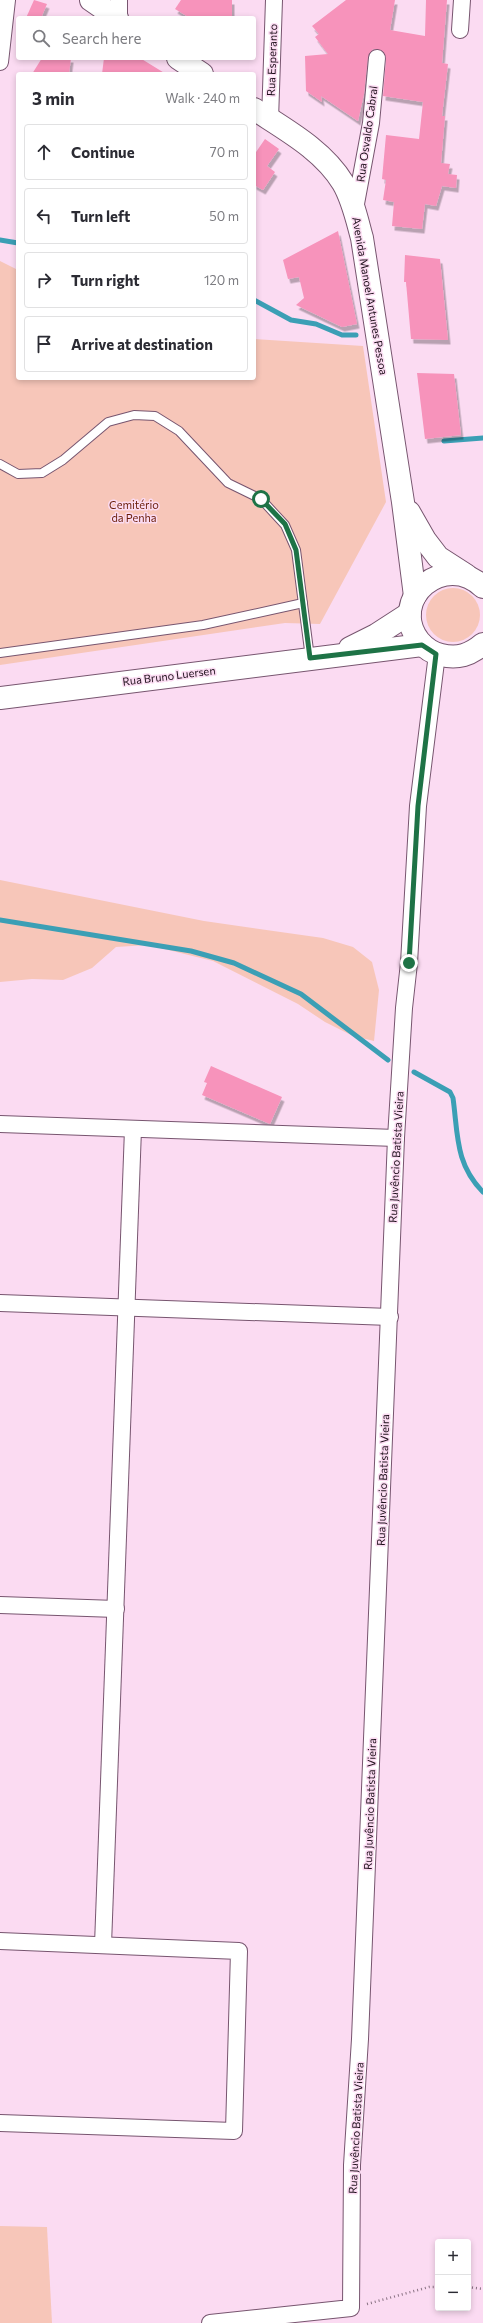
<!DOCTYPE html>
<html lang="en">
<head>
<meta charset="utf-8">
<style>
	:root { --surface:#fff; --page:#f7f7f7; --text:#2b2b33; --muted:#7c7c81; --line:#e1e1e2 }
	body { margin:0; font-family:Commissioner,sans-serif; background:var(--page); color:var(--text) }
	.controls { position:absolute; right:12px; bottom:12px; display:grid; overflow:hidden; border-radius:4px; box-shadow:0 2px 6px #0003 }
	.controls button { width:36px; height:36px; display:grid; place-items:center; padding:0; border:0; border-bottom:1px solid var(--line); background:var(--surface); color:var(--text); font:20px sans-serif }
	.stop { position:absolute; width:12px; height:12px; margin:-9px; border:3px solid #1e7346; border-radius:50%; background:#fff }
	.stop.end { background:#1e7346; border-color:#fff; box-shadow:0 1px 4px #0008 }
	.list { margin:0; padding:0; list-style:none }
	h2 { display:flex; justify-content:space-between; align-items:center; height:52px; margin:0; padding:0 16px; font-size:17px }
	h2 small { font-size:13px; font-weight:400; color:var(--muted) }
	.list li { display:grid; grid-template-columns:26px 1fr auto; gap:12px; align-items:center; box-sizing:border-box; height:56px; margin:0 8px 8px; padding:0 8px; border:1px solid var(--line); border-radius:4px }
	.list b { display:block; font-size:15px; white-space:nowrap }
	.list em { font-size:13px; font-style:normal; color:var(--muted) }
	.icon { flex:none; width:22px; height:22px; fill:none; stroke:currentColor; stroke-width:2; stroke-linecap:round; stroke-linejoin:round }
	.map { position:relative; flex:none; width:483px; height:2323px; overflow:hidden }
	.search { position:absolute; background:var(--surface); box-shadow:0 2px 6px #0003; left:16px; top:16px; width:240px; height:44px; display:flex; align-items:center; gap:10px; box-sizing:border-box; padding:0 14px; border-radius:4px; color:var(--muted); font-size:15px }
	.panel { position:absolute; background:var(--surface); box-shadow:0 2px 6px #0003; left:16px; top:72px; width:240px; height:308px; border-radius:4px }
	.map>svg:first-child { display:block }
	.green { fill:#f7c6b9 }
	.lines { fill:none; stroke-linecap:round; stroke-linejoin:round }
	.stream { stroke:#3b9fb5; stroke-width:5 }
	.building { fill:#f793bb; filter:url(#shadow) }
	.service-casing { stroke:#77556f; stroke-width:10 }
	.minor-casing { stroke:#77556f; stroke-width:18 }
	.primary-casing { stroke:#77556f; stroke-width:24 }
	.path { stroke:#897283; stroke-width:2.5; stroke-dasharray:1 3; stroke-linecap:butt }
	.service { stroke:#fff; stroke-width:8 }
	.minor { stroke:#fff; stroke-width:16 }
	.primary { stroke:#fff; stroke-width:22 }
	.route { stroke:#1e7346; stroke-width:5 }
	.labels { text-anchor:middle; stroke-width:3; stroke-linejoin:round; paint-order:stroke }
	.street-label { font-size:11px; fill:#1e101b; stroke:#fbdbf2 }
	.park-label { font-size:11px; fill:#691c07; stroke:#fbdbf2 }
</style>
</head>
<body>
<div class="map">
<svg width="483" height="2323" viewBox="0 0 483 2323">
	<defs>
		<filter id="shadow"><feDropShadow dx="2.5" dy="4.5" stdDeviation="0" flood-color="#0004"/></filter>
	</defs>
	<rect width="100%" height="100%" fill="#fbdbf2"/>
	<g class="green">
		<path d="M0,261l18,9v108h236v-39l109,7 23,156 -66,122 -35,-1 -285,42z"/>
		<circle cx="453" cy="615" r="27"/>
		<path d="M0,880l204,41 119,17 30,9 19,15 7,28 -5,51 -21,-5 -28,-14 -27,-18 -85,-43 -65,-16 -32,2 -24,21 -29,12 -31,-1 -32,3z"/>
		<path d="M0,2226l47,1 5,96h-52z"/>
	</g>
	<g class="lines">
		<g class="stream">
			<path d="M0,240l18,3"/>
			<path d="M254,300l37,20 25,4 26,11h14"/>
			<path d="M444,441l39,-3"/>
			<path d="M0,920l191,31 43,12 67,31 87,66"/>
			<path d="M414,1072l36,20 3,6c5,36 2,66 30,94"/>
		</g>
	</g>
	<g class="building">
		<path d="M34,0l13,4 -6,14h-15z"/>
		<path d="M181,0h51v18h-42l-15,-9z"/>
		<path d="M346,0h49l-5,30 35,6 1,-36h21l-5,63 6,1 -6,52h3l-4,47 9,1 -2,10 9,1 -1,13 -14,-2 -6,20 -11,-2 -3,25 -30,-3 2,-24 -11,-2 3,-20 -4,-1 4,-44 33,4 4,-37 -40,-6 3,-37 -3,-8 -10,-2 -5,8 -4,37 -6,27 -37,-25 1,6 -16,-11 -1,-35 23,-2 -13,-17 4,-3 -7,-8z"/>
		<path d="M42,58h29l-2,16h-37z"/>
		<path d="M104,58h36l26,16h-64z"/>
		<path d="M265,139l14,10 -12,17 8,6 -12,18 -9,-5v-30z"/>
		<path d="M338,231l19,93 -15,3 -46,-22 8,-7 -5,-21 -11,2 -5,-19z"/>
		<path d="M405,255l35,4 8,81 -37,-1 -5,-57h-2z"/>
		<path d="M417,373l37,1 7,61 -36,4z"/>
		<path d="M211,1066l71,31 -12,27 -68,-29 5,-12 -3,-1z"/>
	</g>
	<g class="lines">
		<g class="service-casing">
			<g id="service">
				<path d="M0,464l18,10 24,-1 21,-13 45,-38 26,-7 21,1 24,15 49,52 33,16 24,26 11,25 14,108"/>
				<path d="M0,653l203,-28 100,-22"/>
			</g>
		</g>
		<g class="minor-casing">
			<g id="minor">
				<path d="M119,18v-18"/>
				<path d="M460,30l2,-30"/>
				<path d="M0,62l7,-62"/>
				<path d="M270,120l4,-120"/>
				<path d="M355,209l16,-86 6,-65"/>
				<path d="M0,1124l396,14"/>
				<path d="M0,1303l390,14"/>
				<path d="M0,1605l116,4"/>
				<path d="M0,1941l239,10 -5,180 -234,-8"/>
				<path d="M103,1945l30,-816"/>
				<path d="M210,2323l141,-15 1,-143 8,-126 36,-901 8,-130 5,-45 9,-157 19,-152"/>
			</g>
		</g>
		<g class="primary-casing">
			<g id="primary">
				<path d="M91,0l26,18"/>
				<path d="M178,58l24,16"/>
				<path d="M254,109c32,21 69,41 89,74 10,17 14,37 19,55l41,264 12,94"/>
				<path d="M409,512l16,28 13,17 28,18"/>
				<path d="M483,587c-38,-37 -96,12 -64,54 6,7 13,12 22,14 17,4 29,0 42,-11"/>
				<path d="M350,648l26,-13 34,-22"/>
				<path d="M0,698l422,-53"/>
			</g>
		</g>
		<g class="path">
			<path d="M468,2287l15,2"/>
			<path d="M367,2304l62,-17h9"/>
		</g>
		<use href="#service" class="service"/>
		<use href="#minor" class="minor"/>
		<use href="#primary" class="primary"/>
	</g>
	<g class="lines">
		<path class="route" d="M261,499l24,25 11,26 14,108 112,-13 14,9 -18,152 -9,157"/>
	</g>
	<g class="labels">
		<g class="street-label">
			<text transform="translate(272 60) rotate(-88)" y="4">Rua Esperanto</text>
			<text transform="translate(367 134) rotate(-82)" y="4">Rua Osvaldo Cabral</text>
			<text transform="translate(370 296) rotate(80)" y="4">Avenida Manoel Antunes Pessoa</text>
			<text transform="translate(169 676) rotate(-7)" y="4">Rua Bruno Luersen</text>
			<text transform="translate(396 1157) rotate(-87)" y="4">Rua Juvêncio Batista Vieira</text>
			<text transform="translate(383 1480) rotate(-88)" y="4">Rua Juvêncio Batista Vieira</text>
			<text transform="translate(370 1804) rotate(-88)" y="4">Rua Juvêncio Batista Vieira</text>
			<text transform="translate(356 2128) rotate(-87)" y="4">Rua Juvêncio Batista Vieira</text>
		</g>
		<g class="park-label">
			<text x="134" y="509">Cemitério<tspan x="134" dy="13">da Penha</tspan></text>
		</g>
	</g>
</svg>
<div class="controls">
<button>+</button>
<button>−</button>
</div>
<div class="stop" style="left:261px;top:499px"></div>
<div class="stop end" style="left:409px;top:963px"></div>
<div class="search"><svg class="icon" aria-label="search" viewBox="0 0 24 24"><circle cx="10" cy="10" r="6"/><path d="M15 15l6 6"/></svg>Search here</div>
<section class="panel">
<h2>3 min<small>Walk · 240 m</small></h2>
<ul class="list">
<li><svg class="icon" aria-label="ahead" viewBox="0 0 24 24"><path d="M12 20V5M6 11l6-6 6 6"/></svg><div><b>Continue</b></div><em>70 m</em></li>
<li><svg class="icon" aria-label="left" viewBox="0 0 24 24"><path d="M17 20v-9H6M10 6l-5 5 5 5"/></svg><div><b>Turn left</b></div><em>50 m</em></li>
<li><svg class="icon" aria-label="right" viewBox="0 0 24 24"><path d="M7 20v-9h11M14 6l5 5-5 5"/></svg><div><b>Turn right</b></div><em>120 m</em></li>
<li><svg class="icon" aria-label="arrive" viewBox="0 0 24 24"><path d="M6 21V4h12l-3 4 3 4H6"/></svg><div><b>Arrive at destination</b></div></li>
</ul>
</section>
</div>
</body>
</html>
